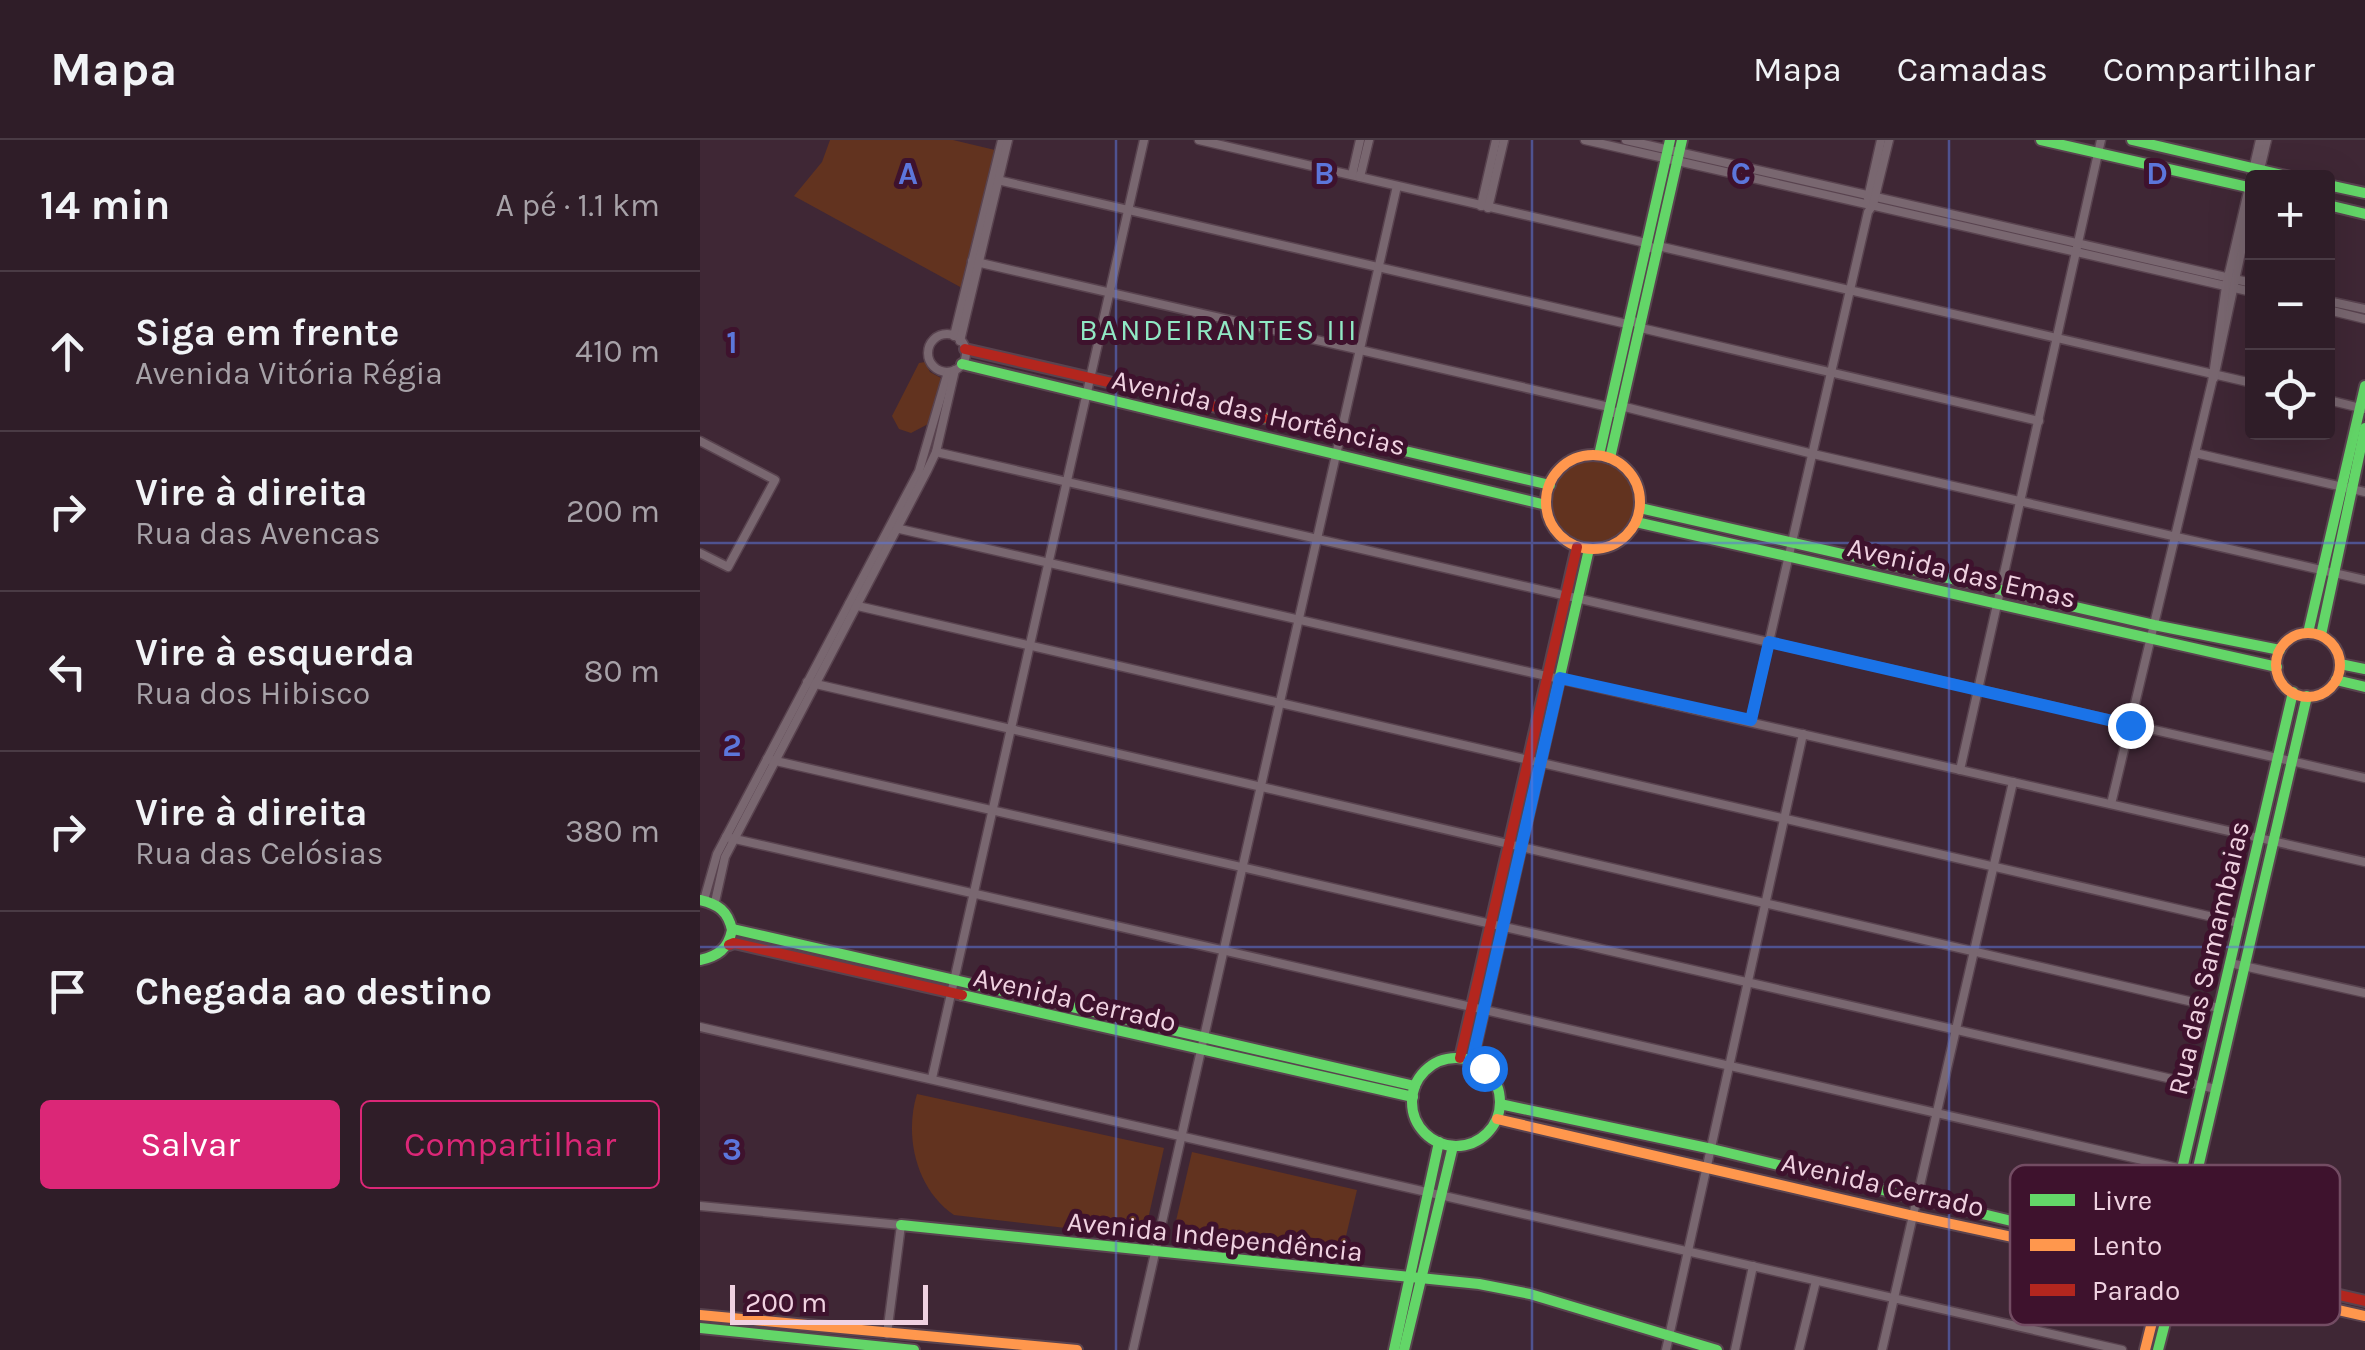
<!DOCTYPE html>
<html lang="pt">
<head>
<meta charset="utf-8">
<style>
	:root { --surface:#2f1d28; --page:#372630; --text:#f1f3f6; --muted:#a7a2a8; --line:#4a3b45; --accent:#db2777 }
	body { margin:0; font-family:Karla,sans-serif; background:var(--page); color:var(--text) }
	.controls { position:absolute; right:30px; top:30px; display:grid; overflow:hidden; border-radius:10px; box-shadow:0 10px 40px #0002 }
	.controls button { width:90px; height:90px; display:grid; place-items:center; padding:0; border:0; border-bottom:2px solid var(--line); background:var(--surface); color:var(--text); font:50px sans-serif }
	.scale { position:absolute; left:30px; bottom:25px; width:198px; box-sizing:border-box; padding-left:10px; border:5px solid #f0d2e1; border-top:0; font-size:28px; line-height:35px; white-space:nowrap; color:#f0d2e1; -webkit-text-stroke:8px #3e122d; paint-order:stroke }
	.stop { position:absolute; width:30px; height:30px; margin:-22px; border:8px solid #1a73e8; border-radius:50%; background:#fff }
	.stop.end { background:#1a73e8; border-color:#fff; box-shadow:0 2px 10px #0008 }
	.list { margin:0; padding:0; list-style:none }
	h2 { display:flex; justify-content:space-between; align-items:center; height:130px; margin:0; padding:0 40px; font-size:42px }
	h2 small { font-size:32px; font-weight:400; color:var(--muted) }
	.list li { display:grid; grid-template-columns:65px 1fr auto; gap:30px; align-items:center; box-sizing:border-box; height:160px; padding:0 40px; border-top:2px solid var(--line) }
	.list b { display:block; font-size:38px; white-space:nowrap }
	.list p { margin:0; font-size:32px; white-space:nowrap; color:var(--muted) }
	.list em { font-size:32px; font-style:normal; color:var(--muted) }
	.actions { display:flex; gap:20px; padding:30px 40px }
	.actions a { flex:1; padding:22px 0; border:2px solid var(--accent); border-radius:10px; text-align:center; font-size:35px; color:var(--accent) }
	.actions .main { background:var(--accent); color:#fff }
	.icon { flex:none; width:55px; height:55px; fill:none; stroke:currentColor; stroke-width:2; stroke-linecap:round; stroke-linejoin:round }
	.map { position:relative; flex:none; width:1665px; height:1210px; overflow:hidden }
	header { display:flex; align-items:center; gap:60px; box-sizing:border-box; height:140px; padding:0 50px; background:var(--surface); border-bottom:2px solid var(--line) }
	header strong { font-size:48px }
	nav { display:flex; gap:55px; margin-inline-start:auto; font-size:35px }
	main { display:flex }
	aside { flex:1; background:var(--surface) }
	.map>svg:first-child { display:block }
	.green { fill:#62331f }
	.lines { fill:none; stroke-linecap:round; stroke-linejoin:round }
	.street-casing { stroke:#59434f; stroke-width:11 }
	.fast-casing { stroke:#59434f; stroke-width:14 }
	.slow-casing { stroke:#59434f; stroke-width:14 }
	.jam-casing { stroke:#59434f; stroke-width:14 }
	.street { stroke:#796770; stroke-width:8 }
	.fast { stroke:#63d668; stroke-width:10 }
	.slow { stroke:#ff974d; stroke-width:10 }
	.jam { stroke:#b3261e; stroke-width:10 }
	.route { stroke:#1a73e8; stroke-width:12 }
	.grid { fill:none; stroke:#5c76db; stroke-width:2.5; stroke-opacity:0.55 }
	.labels { text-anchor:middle; stroke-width:10; stroke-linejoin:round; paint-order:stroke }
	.street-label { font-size:28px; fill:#f0d2e1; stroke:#3e122d }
	.neighbourhood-label { font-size:30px; letter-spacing:2.5px; fill:#90e8c4; stroke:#3e122d }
	.key { fill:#3e122d; stroke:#734c63; stroke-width:2.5 }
	.key-label { font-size:28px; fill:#f0d2e1 }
	.grid-label { font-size:32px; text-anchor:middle; font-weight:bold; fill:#5c76db; stroke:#3e122d; stroke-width:10; stroke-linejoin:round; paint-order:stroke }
</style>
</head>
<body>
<header>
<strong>Mapa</strong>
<nav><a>Mapa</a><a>Camadas</a><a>Compartilhar</a></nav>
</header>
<main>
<aside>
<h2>14 min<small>A pé · 1.1 km</small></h2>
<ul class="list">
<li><svg class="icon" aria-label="ahead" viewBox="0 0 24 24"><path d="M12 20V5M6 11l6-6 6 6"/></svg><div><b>Siga em frente</b><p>Avenida Vitória Régia</p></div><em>410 m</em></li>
<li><svg class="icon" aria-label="right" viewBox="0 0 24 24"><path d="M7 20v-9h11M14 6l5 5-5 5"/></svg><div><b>Vire à direita</b><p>Rua das Avencas</p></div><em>200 m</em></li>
<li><svg class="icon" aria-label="left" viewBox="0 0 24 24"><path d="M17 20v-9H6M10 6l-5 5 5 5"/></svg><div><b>Vire à esquerda</b><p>Rua dos Hibisco</p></div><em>80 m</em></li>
<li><svg class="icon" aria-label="right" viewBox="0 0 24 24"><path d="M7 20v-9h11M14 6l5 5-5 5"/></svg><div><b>Vire à direita</b><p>Rua das Celósias</p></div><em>380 m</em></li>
<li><svg class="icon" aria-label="arrive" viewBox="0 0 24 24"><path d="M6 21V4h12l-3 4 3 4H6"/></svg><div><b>Chegada ao destino</b></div></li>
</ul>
<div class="actions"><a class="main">Salvar</a><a>Compartilhar</a></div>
</aside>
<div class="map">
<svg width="1665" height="1210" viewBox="0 0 1665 1210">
	<rect width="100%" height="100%" fill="#3f2735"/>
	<g class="green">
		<path d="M130,0h123l42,10 -33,138 -168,-92 28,-34z"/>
		<path d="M225,222l5,10 11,6 -11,45 -19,10 -12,-4 -7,-13 27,-53z"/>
		<circle cx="893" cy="361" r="44"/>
		<path d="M217,954l247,54 -20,89 -190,-22c-38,-26 -50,-79 -37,-121z"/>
		<path d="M492,1012l165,38 -16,67 -169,-19z"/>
	</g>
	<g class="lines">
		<g class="street-casing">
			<g id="street">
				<path d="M499,0l447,103 7,6 5,-3 594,137"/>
				<path d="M885,0l667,152"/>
				<path d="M926,0l626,143"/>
				<path d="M652,35l8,-35"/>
				<path d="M660,37l9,-37"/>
				<path d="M1558,38l9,-38"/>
				<path d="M293,39l634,145 7,-3 7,7 398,93"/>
				<path d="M1168,58l13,-58"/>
				<path d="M781,66l15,-66"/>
				<path d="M788,68l16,-68"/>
				<path d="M272,121l637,146 5,6 8,-4"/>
				<path d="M1628,161l37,8"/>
				<path d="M1628,170l37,9"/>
				<circle cx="247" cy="213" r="19"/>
				<path d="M254,196l48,-196"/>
				<path d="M260,201l48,-201"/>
				<path d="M1514,238l38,-177"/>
				<path d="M1628,260l37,9"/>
				<path d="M921,266l192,48 552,126"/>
				<path d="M0,301l75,39 -47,87 -28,-14"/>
				<path d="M236,312l1429,326"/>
				<path d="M1495,313l170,39"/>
				<path d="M191,387l1474,335"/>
				<path d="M149,464l1390,319"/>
				<path d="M107,542l1412,326"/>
				<path d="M1051,580l117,-508 5,-7 16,-65"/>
				<path d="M67,619l1449,330"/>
				<path d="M1260,630l141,-630"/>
				<path d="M1411,664l101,-422 14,-96 34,-146"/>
				<path d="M26,697l1456,332"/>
				<path d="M4,760l13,-46 202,-383 29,-99"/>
				<path d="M15,762l10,-45 202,-386 9,-19 19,-82"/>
				<path d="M1530,823l135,30"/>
				<path d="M0,887l1422,323"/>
				<path d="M232,938l212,-938"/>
				<path d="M0,1066l201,19 -14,109"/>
				<path d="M433,1210l264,-1164"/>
				<path d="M966,1210l137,-616"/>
				<path d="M1035,1210l18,-84"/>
				<path d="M1099,1210l17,-69"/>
				<path d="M1182,1210l131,-568"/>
			</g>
		</g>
		<g class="fast-casing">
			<g id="fast">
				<path d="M1341,0l211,48"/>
				<path d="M1432,0l163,38"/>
				<path d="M1628,45l37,8"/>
				<path d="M1628,65l37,9"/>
				<path d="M262,224l584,141"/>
				<path d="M564,278l286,67"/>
				<path d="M899,315l71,-315"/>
				<path d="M910,318l72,-318"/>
				<path d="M940,368l514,117 126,25"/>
				<path d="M936,382l641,145"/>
				<path d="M1608,493l57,-247"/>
				<path d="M1621,495l44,-207"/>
				<path d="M1640,524l25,5"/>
				<path d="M1636,540l29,7"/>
				<path d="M0,760c18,4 28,11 32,30 -4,19 -14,26 -32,30"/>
				<path d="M33,789l682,157"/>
				<path d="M262,855l451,102"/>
				<circle cx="756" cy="962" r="44"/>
				<path d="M772,921l117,-512"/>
				<path d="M800,964l212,45 433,104"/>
				<path d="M201,1085l578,59 51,10 187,56"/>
				<path d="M1472,1096l10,-67 111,-477"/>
				<path d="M1482,1097l125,-541"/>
				<path d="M0,1188l214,22"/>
				<path d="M694,1210l45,-208"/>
				<path d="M704,1210l49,-204"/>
				<path d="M1458,1210l15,-58"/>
			</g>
		</g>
		<g class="slow-casing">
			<g id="slow">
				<circle cx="893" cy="362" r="47"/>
				<circle cx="1608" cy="525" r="32"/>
				<path d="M797,979l417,97 229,49"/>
				<circle cx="1471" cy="1124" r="28"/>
				<path d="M1496,1138l169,38"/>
				<path d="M0,1175l377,35"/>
				<path d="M1445,1210l15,-60"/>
			</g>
		</g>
		<g class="jam-casing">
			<g id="jam">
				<path d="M265,209l299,69"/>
				<path d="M29,805l5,-2 228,52"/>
				<path d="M760,918l117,-511"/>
				<path d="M1500,1123l165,38"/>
			</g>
		</g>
		<use href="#street" class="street"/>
		<use href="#fast" class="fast"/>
		<use href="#slow" class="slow"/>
		<use href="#jam" class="jam"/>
	</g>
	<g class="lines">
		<path class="route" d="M784,928l-12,-7 88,-383 191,42 18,-78 361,83"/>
	</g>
	<path class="grid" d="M416,0v1210M832,0v1210M1249,0v1210M0,403h1665M0,807h1665"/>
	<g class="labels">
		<g class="street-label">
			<text transform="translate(559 272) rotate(13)" y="10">Avenida das Hortências</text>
			<text transform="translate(1262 432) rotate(13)" y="10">Avenida das Emas</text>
			<text transform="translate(1508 818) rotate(-77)" y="10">Rua das Samambaias</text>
			<text transform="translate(375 859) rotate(13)" y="10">Avenida Cerrado</text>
			<text transform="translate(1183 1044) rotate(13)" y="10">Avenida Cerrado</text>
			<text transform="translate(515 1096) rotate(6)" y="10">Avenida Independência</text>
		</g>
		<g class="neighbourhood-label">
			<text x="519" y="200">BANDEIRANTES III</text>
		</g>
	</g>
	<rect x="1310" y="1025" width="330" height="160" rx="15" class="key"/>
	<rect x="1330" y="1054" width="45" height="12" fill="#63d668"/>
	<rect x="1330" y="1099" width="45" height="12" fill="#ff974d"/>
	<rect x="1330" y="1144" width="45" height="12" fill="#b3261e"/>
	<g class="key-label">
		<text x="1392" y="1070">Livre</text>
		<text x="1392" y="1115">Lento</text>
		<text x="1392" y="1160">Parado</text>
	</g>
	<g class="grid-label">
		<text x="208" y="44">A</text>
		<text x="624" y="44">B</text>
		<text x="1041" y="44">C</text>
		<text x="1457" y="44">D</text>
		<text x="32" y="213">1</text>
		<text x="32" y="616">2</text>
		<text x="32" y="1020">3</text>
	</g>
</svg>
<div class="controls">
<button>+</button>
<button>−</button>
<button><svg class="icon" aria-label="locate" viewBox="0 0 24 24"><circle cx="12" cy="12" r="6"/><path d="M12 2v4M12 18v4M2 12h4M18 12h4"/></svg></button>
</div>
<div class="scale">200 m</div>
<div class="stop" style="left:784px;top:928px"></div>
<div class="stop end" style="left:1430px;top:585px"></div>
</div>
</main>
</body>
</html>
